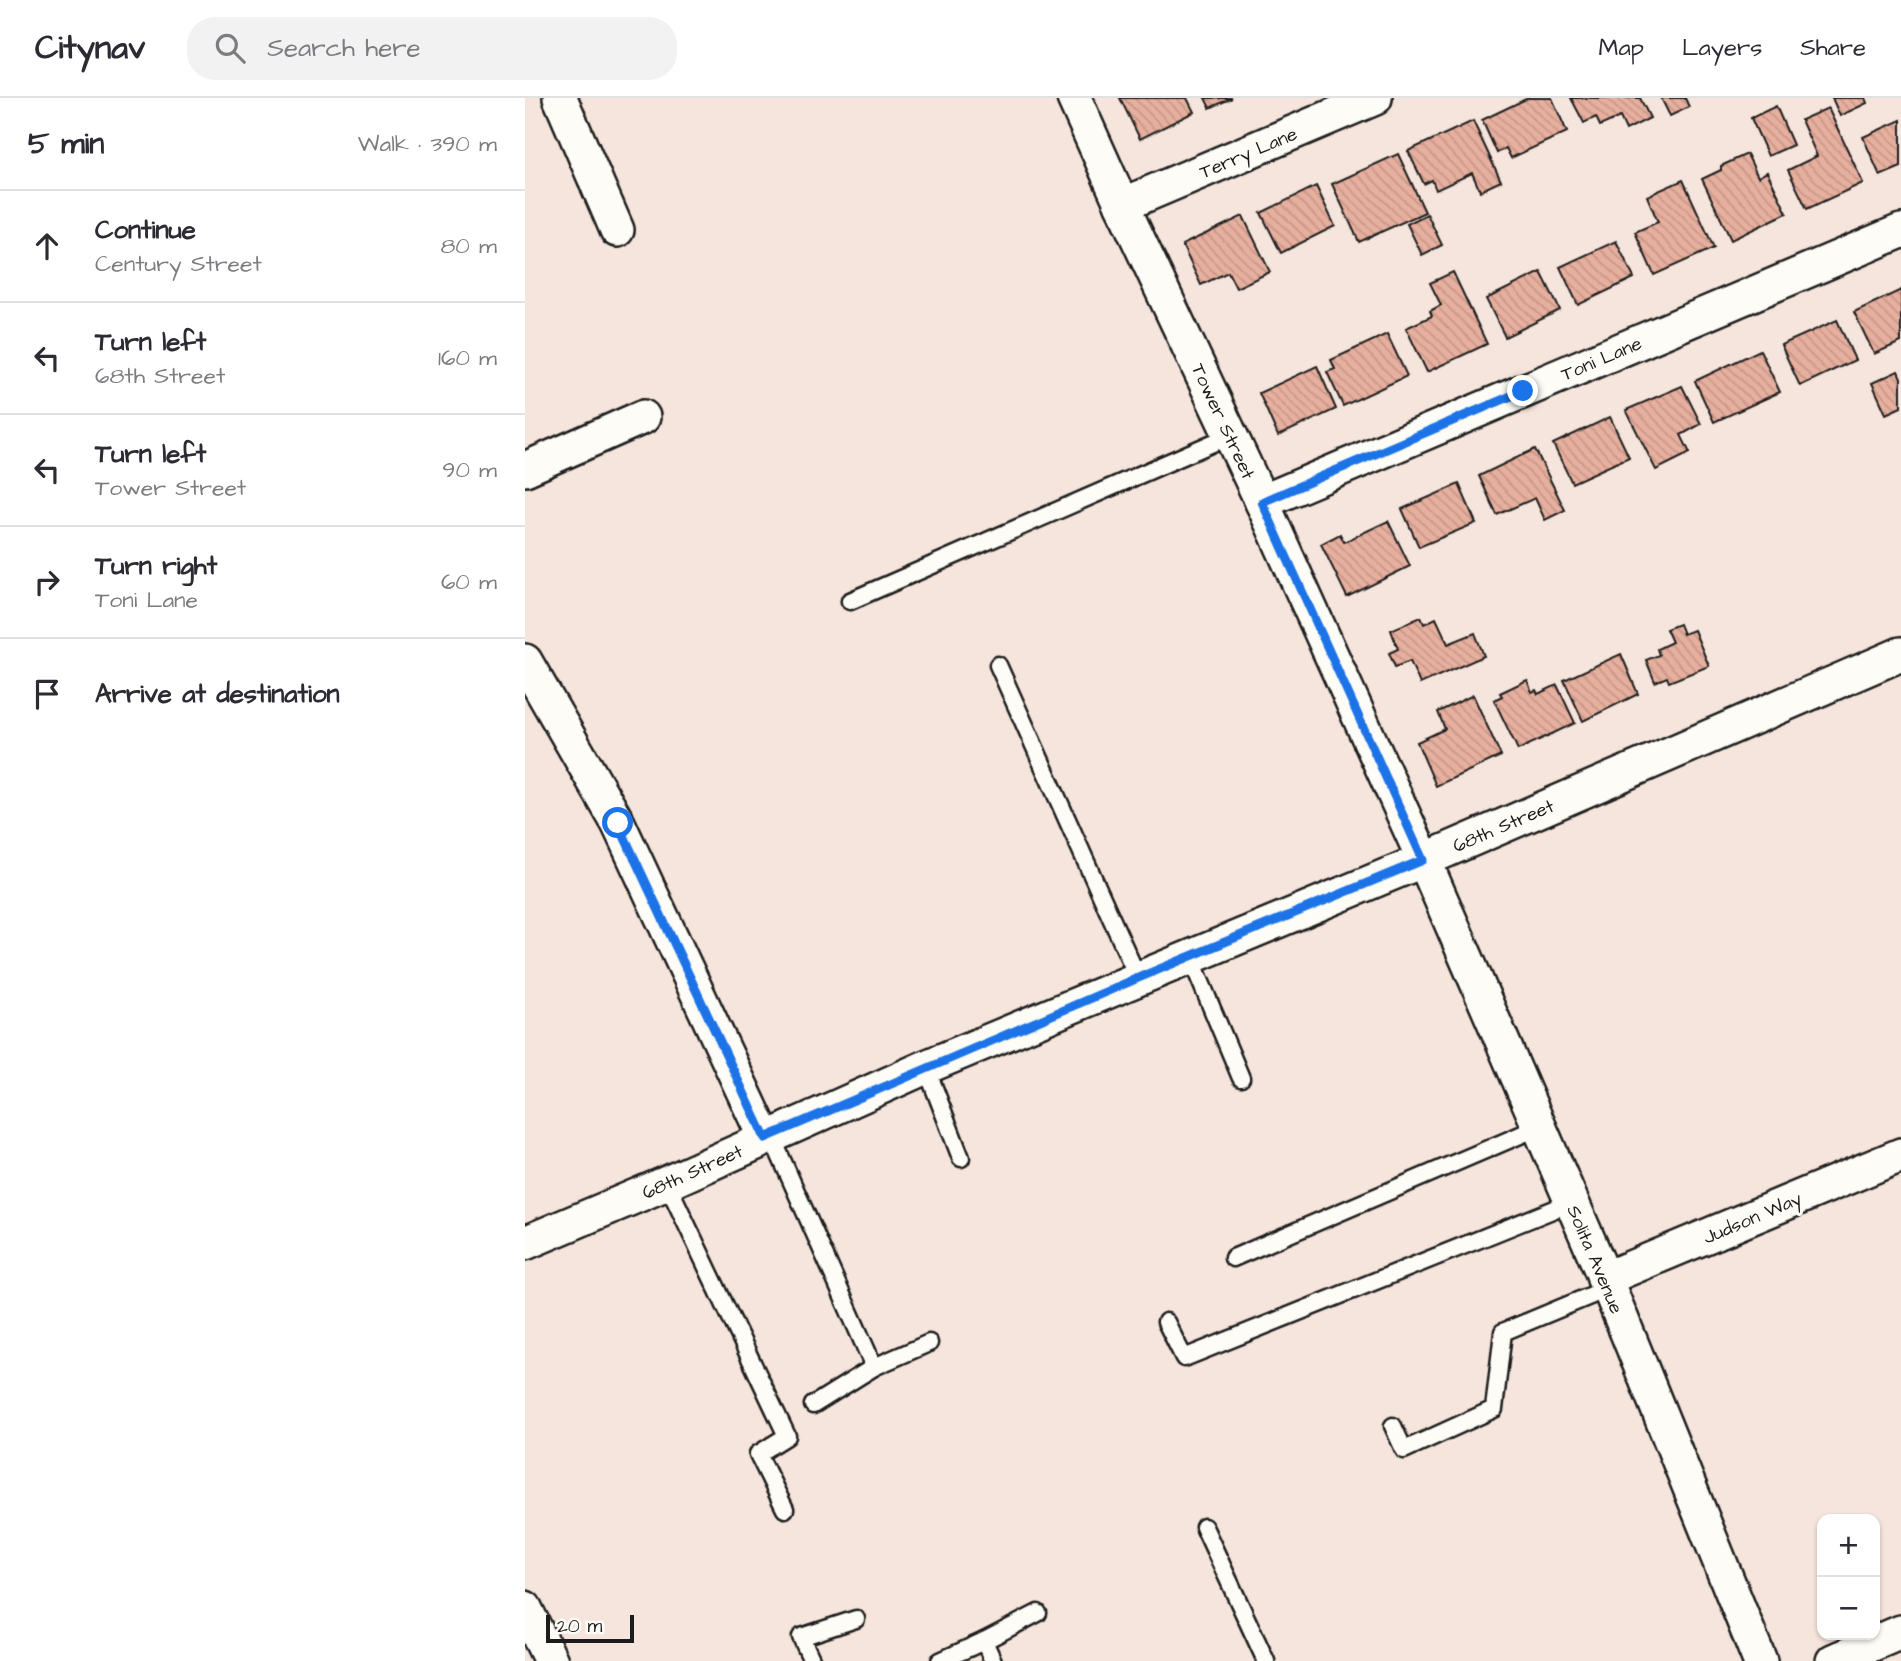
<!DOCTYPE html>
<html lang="en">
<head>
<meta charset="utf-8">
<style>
	:root { --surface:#fff; --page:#f2f2f3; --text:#2b2b33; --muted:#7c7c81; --line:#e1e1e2 }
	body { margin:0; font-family:"Architects Daughter",sans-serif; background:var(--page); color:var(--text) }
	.controls { position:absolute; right:21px; bottom:21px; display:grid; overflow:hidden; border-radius:14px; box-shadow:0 2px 5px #0004 }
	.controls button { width:63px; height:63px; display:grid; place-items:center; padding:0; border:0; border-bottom:2px solid var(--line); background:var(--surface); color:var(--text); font:35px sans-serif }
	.scale { position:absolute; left:21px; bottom:18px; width:88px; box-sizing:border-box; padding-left:7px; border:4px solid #1c1c1c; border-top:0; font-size:19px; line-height:24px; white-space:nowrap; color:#1c1c1c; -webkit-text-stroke:5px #fdfcf7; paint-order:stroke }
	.stop { position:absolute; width:21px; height:21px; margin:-16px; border:5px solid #1a73e8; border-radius:50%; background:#fff }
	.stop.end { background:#1a73e8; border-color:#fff; box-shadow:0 2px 7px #0008 }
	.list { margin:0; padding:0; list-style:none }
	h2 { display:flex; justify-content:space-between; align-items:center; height:91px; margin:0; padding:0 28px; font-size:30px }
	h2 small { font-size:23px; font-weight:400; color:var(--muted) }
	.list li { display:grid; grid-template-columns:46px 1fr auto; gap:21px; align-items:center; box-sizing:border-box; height:112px; padding:0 28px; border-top:2px solid var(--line) }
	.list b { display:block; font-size:26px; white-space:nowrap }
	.list p { margin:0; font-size:23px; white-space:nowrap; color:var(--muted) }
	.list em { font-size:23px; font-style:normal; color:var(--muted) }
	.icon { flex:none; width:38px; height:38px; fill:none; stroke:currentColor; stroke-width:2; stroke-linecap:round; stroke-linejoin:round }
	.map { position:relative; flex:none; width:1376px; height:1563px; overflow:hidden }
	header { display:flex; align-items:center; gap:42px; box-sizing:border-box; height:98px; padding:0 35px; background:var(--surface); border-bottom:2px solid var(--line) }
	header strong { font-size:33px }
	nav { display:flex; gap:38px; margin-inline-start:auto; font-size:24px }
	.search { width:490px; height:63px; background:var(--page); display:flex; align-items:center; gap:18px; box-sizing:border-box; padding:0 24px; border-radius:28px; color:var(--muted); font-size:26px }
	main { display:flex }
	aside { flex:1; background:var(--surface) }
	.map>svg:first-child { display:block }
	.building { fill:url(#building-back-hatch); stroke:#1c1c1c; stroke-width:2 }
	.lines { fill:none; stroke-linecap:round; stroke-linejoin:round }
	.service-casing { stroke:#1c1c1c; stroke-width:21 }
	.minor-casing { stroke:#1c1c1c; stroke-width:38 }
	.service { stroke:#fdfcf7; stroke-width:16 }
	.minor { stroke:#fdfcf7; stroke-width:33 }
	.route { stroke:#1a73e8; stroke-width:9 }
	.labels { text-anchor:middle; stroke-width:6; stroke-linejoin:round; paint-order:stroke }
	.street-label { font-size:19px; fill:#1c1c1c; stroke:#fdfcf7 }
</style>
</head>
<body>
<header>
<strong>Citynav</strong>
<div class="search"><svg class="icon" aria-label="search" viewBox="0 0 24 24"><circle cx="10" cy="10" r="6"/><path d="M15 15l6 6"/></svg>Search here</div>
<nav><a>Map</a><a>Layers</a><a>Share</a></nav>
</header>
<main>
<aside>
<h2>5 min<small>Walk · 390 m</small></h2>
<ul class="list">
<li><svg class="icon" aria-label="ahead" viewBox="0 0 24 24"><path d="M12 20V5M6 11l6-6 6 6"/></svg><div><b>Continue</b><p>Century Street</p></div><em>80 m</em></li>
<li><svg class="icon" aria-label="left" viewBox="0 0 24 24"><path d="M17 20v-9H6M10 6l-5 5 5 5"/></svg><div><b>Turn left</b><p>68th Street</p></div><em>160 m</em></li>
<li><svg class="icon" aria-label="left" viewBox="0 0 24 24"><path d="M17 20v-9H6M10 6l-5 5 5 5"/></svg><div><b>Turn left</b><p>Tower Street</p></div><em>90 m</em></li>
<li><svg class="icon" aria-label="right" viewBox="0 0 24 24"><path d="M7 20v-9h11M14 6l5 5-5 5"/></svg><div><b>Turn right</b><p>Toni Lane</p></div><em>60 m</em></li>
<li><svg class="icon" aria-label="arrive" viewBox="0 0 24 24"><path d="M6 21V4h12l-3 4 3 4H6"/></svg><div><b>Arrive at destination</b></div></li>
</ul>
</aside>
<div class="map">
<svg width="1376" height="1563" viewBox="0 0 1376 1563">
	<defs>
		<pattern id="building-back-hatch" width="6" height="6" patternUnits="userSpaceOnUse" patternTransform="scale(1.75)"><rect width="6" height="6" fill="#e7af9e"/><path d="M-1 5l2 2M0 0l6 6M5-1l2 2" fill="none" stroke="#c69688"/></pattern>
	</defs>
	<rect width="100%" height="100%" fill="#f6e5dc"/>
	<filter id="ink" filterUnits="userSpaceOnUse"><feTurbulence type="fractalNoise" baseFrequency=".0143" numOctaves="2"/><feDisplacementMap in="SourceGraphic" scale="14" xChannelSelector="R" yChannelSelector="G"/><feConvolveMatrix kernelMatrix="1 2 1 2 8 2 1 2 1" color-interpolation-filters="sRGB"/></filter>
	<g filter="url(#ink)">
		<g class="building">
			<path d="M595,0h67l7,14 -54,27z"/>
			<path d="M680,0h27l-22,10z"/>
			<path d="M1003,0h24l15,34 -56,26 -5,-10 -9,5 -15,-33z"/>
			<path d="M1046,0h69l10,20 -24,12 -6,-13 -20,9 -4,-9 -12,6z"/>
			<path d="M1136,0h24l4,9 -19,9z"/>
			<path d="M1307,0h33l2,5 -27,13z"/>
			<path d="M1251,8l17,39 -25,11 -17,-38z"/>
			<path d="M1303,10l35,75 -56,26 -19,-39 29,-14 -16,-36z"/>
			<path d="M1376,22v47l-21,9 -17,-39z"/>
			<path d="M948,23l28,60 -21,10 -8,-18 -36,17 -4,-10 -8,4 -16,-33z"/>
			<path d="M873,56l27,58 -66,30 -27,-58z"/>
			<path d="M1222,56l11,23 9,-5 20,41 -56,27 -29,-61 19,-9v-4z"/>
			<path d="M1158,82l31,68 -60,27 -19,-43 23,-10 -11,-26z"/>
			<path d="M791,88l19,40 -54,27 -20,-40z"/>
			<path d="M902,116l15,31 -20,10 -15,-31z"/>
			<path d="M718,118l27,56 -34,16 -8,-16 -27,13 -19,-40z"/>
			<path d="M1091,143l18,37 -56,27 -18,-38z"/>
			<path d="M928,174l34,72 -60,28 -21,-44 26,-12 -2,-5 11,-6 -11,-22z"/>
			<path d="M1016,174l19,38 -55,27 -19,-38z"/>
			<path d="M1376,192v52l-27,12 -20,-42z"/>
			<path d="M1312,222l18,40 -55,26 -19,-41z"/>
			<path d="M862,236l20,42 -64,30 -16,-34 8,-3 -4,-9z"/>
			<path d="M1235,252l20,42 -66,30 -19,-41z"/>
			<path d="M792,268l19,43 -58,27 -19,-43z"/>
			<path d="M1373,273l3,7v29l-15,7 -14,-31z"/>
			<path d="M1157,288l19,38 -20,11 9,18 -34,17 -30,-60z"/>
			<path d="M1085,319l19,40 -57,26 -19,-39z"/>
			<path d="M1010,351l30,61 -20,10 -10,-22 -38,17 -18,-39z"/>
			<path d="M934,386l17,39 -57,24 -17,-38z"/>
			<path d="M863,423l22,45 -63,31 -26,-53 19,-10 4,8z"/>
			<path d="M896,519l3,7 12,-6 12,26 27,-11 9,23 -64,28 -10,-23 -15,6 -6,-14 9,-4 -7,-19z"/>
			<path d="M1154,526l4,10 11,-4 15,36 -40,16 -2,-5 -12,5 -9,-22 13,-5 -2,-6 15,-7 -6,-13z"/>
			<path d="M1096,556l17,40 -55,27 -19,-41z"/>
			<path d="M1002,582l5,12 4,-2 2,4 19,-9 18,38 -57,27 -24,-50 8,-4 -2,-3z"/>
			<path d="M948,597l28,61 -65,30 -19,-44 28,-13 -7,-17z"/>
		</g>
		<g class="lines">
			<g class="service-casing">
				<g id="service">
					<path d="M325,503l381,-166"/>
					<path d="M473,567l140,313"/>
					<path d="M665,858l51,122"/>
					<path d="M401,969l35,91"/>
					<path d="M246,1037l103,232 -61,38"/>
					<path d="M142,1085l120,253 -29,18 27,55"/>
					<path d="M708,1160l306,-131"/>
					<path d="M641,1224l18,36 388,-156"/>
					<path d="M349,1269l55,-24"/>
					<path d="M868,1328l11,24 90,-41 9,-77 106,-44"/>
					<path d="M679,1429l62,134"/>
					<path d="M287,1563l-11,-24 55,-18"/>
					<path d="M415,1563l44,-20"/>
					<path d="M468,1563l-9,-20 54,-28"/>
				</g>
			</g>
			<g class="minor-casing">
				<g id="minor">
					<path d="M35,0l57,132"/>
					<path d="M549,0l48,107 140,297 162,358 185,428 151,373"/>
					<path d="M597,107l253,-107"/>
					<path d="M0,371l118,-52"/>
					<path d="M737,404l639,-271"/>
					<path d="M0,563l93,162 147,315"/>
					<path d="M0,1145l142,-60 259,-116 498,-207 477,-206"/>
					<path d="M1079,1181l297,-124"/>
					<path d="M0,1510l26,53"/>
					<path d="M1308,1563l68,-29"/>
				</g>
			</g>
			<use href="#service" class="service"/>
			<use href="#minor" class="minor"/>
		</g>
	</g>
	<g class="lines" filter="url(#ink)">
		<path class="route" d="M93,725l147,315 373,-160 285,-118 -161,-358 261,-111"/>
	</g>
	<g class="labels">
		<g class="street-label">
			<text transform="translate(723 54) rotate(-23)" y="7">Terry Lane</text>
			<text transform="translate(1076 260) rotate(-23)" y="7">Toni Lane</text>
			<text transform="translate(699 323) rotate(65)" y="7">Tower Street</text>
			<text transform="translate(978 727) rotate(-23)" y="7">68th Street</text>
			<text transform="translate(167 1073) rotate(-24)" y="7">68th Street</text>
			<text transform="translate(1227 1119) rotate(-23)" y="7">Judson Way</text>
			<text transform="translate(1071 1161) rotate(67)" y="7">Solita Avenue</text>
		</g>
	</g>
</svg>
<div class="controls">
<button>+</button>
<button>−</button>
</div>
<div class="scale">20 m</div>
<div class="stop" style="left:93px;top:725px"></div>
<div class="stop end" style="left:998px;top:293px"></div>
</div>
</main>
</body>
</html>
